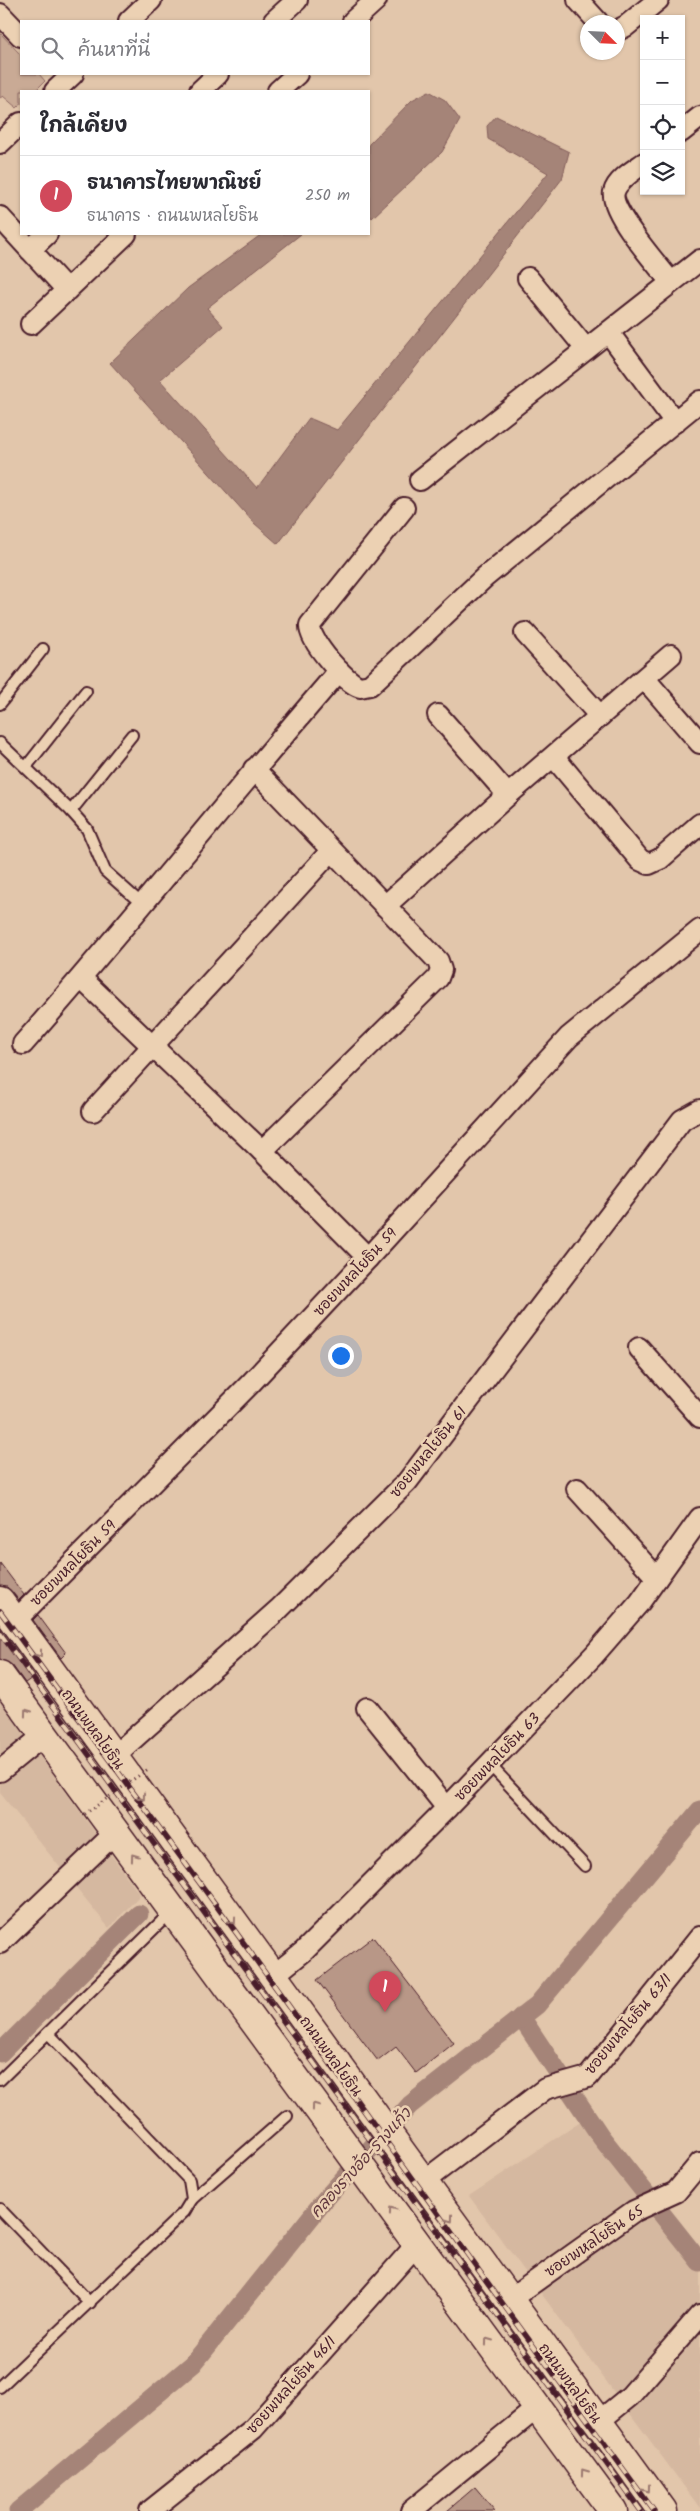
<!DOCTYPE html>
<html lang="th">
<head>
<meta charset="utf-8">
<style>
	:root { --surface:#fff; --page:#f2f2f3; --text:#2b2b33; --muted:#7c7c81; --line:#e1e1e2; --accent:#d1495b }
	body { margin:0; font-family:Kalam,"Playpen Sans Thai",sans-serif; background:var(--page); color:var(--text) }
	.controls { position:absolute; right:15px; top:15px; display:grid; overflow:hidden; border-radius:0px; box-shadow:0 1px 4px #0004 }
	.controls button { width:45px; height:45px; display:grid; place-items:center; padding:0; border:0; border-bottom:1px solid var(--line); background:var(--surface); color:var(--text); font:25px sans-serif }
	.compass { position:absolute; left:580px; top:15px; width:45px; height:45px; border-radius:50%; background:var(--surface); box-shadow:0 1px 4px #0004; rotate:114deg }
	.you { position:absolute; left:340px; top:1355px; width:18px; height:18px; margin:-12px; border:4px solid #fff; border-radius:50%; background:#1a73e8; box-shadow:0 0 0 8px #1a73e833 }
	.badge { display:grid; place-items:center; width:32px; height:32px; border-radius:50%; background:var(--accent); color:#fff; font-size:16px; font-weight:700 }
	.pin { position:absolute; translate:-50% -41px; filter:drop-shadow(0 1px 2px #0008) }
	.pin::after { content:''; position:absolute; top:26px; width:18px; height:15px; background:inherit; clip-path:polygon(0 0,100% 0,50% 100%) }
	.list { margin:0; padding:0; list-style:none }
	h2 { display:flex; justify-content:space-between; align-items:center; height:65px; margin:0; padding:0 20px; font-size:21px }
	h2 small { font-size:16px; font-weight:400; color:var(--muted) }
	.list li { display:grid; grid-template-columns:32px 1fr auto; gap:15px; align-items:center; box-sizing:border-box; height:80px; padding:0 20px; border-top:1px solid var(--line) }
	.list b { display:block; font-size:19px; white-space:nowrap }
	.list p { margin:0; font-size:16px; white-space:nowrap; color:var(--muted) }
	.list em { font-size:16px; font-style:normal; color:var(--muted) }
	.icon { flex:none; width:28px; height:28px; fill:none; stroke:currentColor; stroke-width:2; stroke-linecap:round; stroke-linejoin:round }
	.map { position:relative; flex:none; width:700px; height:2511px; overflow:hidden }
	.search { position:absolute; background:var(--surface); box-shadow:0 1px 4px #0004; left:20px; top:20px; width:350px; height:55px; display:flex; align-items:center; gap:12px; box-sizing:border-box; padding:0 18px; border-radius:0px; color:var(--muted); font-size:19px }
	.panel { position:absolute; background:var(--surface); box-shadow:0 1px 4px #0004; left:20px; top:90px; width:350px; height:145px; border-radius:0px }
	.map>svg:first-child { display:block }
	.built { fill:#d5b8a0 }
	.green { fill:#c9aa95; stroke:#8a6460 }
	.water { fill:#a58478; stroke:#815c59 }
	.lines { fill:none; stroke-linecap:round; stroke-linejoin:round }
	.canal { stroke:#a58478; stroke-width:19 }
	.building { fill:#b89787; stroke:#4a1f2b }
	.lane-casing { stroke:#4a1f2b; stroke-width:14 }
	.street-casing { stroke:#4a1f2b; stroke-width:24 }
	.primary-casing { stroke:#4a1f2b; stroke-width:31 }
	.lane { stroke:#ecd1b3; stroke-width:10 }
	.street { stroke:#ecd1b3; stroke-width:20 }
	.primary { stroke:#ecd1b3; stroke-width:28 }
	.rail-casing { stroke:#4a1f2b; stroke-width:5.5 }
	.rail { stroke:#ecd1b3; stroke-width:4; stroke-dasharray:11; stroke-linecap:butt }
	.path-bridge { stroke:#4a1f2b; stroke-width:3; stroke-dasharray:1 4; stroke-linecap:butt }
	.oneway { stroke:#9b786f }
	.labels { text-anchor:middle; stroke-width:5; stroke-linejoin:round; paint-order:stroke }
	.street-label { font-size:15px; fill:#4a1f2b; stroke:#ecd1b3 }
	.water-label { font-size:16px; font-style:italic; fill:#61383e; stroke:#ecd1b3 }
</style>
</head>
<body>
<div class="map">
<svg width="700" height="2511" viewBox="0 0 700 2511">
	<rect width="100%" height="100%" fill="#e2c6ab"/>
	<filter id="ink" filterUnits="userSpaceOnUse"><feTurbulence type="fractalNoise" baseFrequency=".02" numOctaves="2"/><feDisplacementMap in="SourceGraphic" scale="10" xChannelSelector="R" yChannelSelector="G"/><feConvolveMatrix kernelMatrix="1 2 1 2 8 2 1 2 1" color-interpolation-filters="sRGB"/></filter>
	<g filter="url(#ink)">
		<g class="built">
			<path d="M0,1701l140,194 -31,33 -109,-135z"/>
			<path d="M582,2121l118,149v238l-231,-312z"/>
		</g>
		<path class="green" d="M0,33l21,22v19h18l6,7 -10,10h-14v13l-4,4 -14,-12 -3,2z"/>
		<g class="water">
			<path d="M429,91l16,9 15,20 -18,32 -70,66 -3,-4v-70l43,-44z"/>
			<path d="M496,116l73,36 -7,27 -284,365 -24,-21 -144,-160 78,-75 74,-54h39l-94,74 16,18 -63,54 97,108 52,-70 28,12 211,-257 -60,-34 -1,-13z"/>
		</g>
		<g class="lines">
			<g class="canal">
				<path d="M521,2017l80,120 99,125"/>
				<path d="M0,2053l139,-139"/>
				<path d="M18,2511l175,-147 134,-167 83,-92 127,-100 163,-195"/>
			</g>
		</g>
		<g class="building">
			<path d="M0,1563l24,32 -5,5 -12,-13 -7,-1z"/>
			<path d="M38,1615l28,38 -5,5 -28,-38z"/>
			<path d="M0,1628l35,48 -10,7 -13,-18 -12,-5z"/>
			<path d="M373,1937l81,106 -38,30 -20,-26 -18,14 -61,-81z"/>
			<path d="M475,2487l20,24h-48z"/>
		</g>
		<g class="lines">
			<g class="lane-casing">
				<g id="lane">
					<path d="M0,704l43,-55"/>
					<path d="M0,743l71,68 16,18 18,42 38,34"/>
					<path d="M26,767l60,-76"/>
					<path d="M71,811l61,-76"/>
					<path d="M490,1765l95,101"/>
					<path d="M0,2080l172,-169"/>
					<path d="M192,2199l95,-83"/>
					<path d="M0,2209l90,94"/>
					<path d="M0,2387l184,-175 8,-13 -3,-19 -141,-147"/>
				</g>
			</g>
			<g class="street-casing">
				<g id="street">
					<path d="M578,0l20,22"/>
					<path d="M0,14l21,22"/>
					<path d="M129,21l22,-21"/>
					<path d="M274,21l23,-21"/>
					<path d="M353,21l23,-21"/>
					<path d="M618,30l8,-4 32,-26"/>
					<path d="M55,91l18,-17"/>
					<path d="M200,91l18,-17"/>
					<path d="M278,91l19,-17"/>
					<path d="M681,132l19,-15"/>
					<path d="M0,143l21,-20"/>
					<path d="M644,163c-10,7 -27,17 -30,29 -5,18 45,75 57,90"/>
					<path d="M0,217l67,73"/>
					<path d="M30,250l17,-16"/>
					<path d="M528,278l58,71"/>
					<path d="M31,324l95,-90"/>
					<path d="M609,333l66,89"/>
					<path d="M420,480l280,-220"/>
					<path d="M404,508l-94,117c-2,15 36,58 50,62l10,-2 115,-108 215,-176"/>
					<path d="M525,633l75,83"/>
					<path d="M645,679l55,64"/>
					<path d="M438,715l70,80"/>
					<path d="M554,757l86,103 9,4 11,-5 40,-35"/>
					<path d="M254,769l184,192 3,9 -3,8 -176,173"/>
					<path d="M385,906l123,-111 163,-140"/>
					<path d="M82,979l180,172 106,107"/>
					<path d="M23,1044c108,-122 209,-250 316,-373"/>
					<path d="M93,1111l238,-260"/>
					<path d="M639,1348l61,69"/>
					<path d="M577,1489l80,89"/>
					<path d="M15,1621l235,-237 118,-126 201,-221 131,-107"/>
					<path d="M367,1708l80,100"/>
					<path d="M113,1757l166,-148 128,-127 275,-362 18,-10"/>
					<path d="M0,1771l44,-36"/>
					<path d="M0,1943l116,-111"/>
					<path d="M273,1976l31,-25 143,-143 147,-153 46,-53 60,-84"/>
					<path d="M423,2182l122,-93 43,-12 112,-140"/>
					<path d="M509,2300l125,-89 42,-19 24,-29"/>
					<path d="M598,2422l32,-26 70,-81"/>
					<path d="M150,2511l103,-82 164,-185"/>
					<path d="M411,2511l126,-103"/>
				</g>
			</g>
			<g class="primary-casing">
				<g id="primary">
					<path d="M0,1601l663,910"/>
					<path d="M0,1675l613,836"/>
				</g>
			</g>
			<use href="#lane" class="lane"/>
			<use href="#street" class="street"/>
			<use href="#primary" class="primary"/>
			<g class="rail-casing">
				<g id="rail">
					<path d="M0,1611l235,320 273,380 146,200"/>
					<path d="M0,1633l641,878"/>
				</g>
			</g>
			<use href="#rail" class="rail"/>
			<path class="path-bridge" d="M85,1814l63,-45"/>
		</g>
		<defs><path id="oneway-chevron" d="M-2-3.5L2.5 0L-2 3.5" fill="none" stroke-width="1.6" stroke-linecap="round" stroke-linejoin="round" transform="scale(1.25)"/></defs>
		<g class="oneway">
			<use href="#oneway-chevron" transform="translate(39 1654) rotate(54)"/>
			<use href="#oneway-chevron" transform="translate(27 1712) rotate(-126)"/>
			<use href="#oneway-chevron" transform="translate(142 1797) rotate(54)"/>
			<use href="#oneway-chevron" transform="translate(134 1857) rotate(-126)"/>
			<use href="#oneway-chevron" transform="translate(233 1921) rotate(54)"/>
			<use href="#oneway-chevron" transform="translate(315 2106) rotate(-126)"/>
			<use href="#oneway-chevron" transform="translate(392 2210) rotate(-126)"/>
			<use href="#oneway-chevron" transform="translate(450 2219) rotate(54)"/>
			<use href="#oneway-chevron" transform="translate(488 2341) rotate(-126)"/>
			<use href="#oneway-chevron" transform="translate(584 2472) rotate(-126)"/>
			<use href="#oneway-chevron" transform="translate(647 2489) rotate(54)"/>
		</g>
	</g>
	<g class="labels">
		<g class="street-label">
			<text transform="translate(355 1272) rotate(-47)" y="5">ซอยพหลโยธิน 59</text>
			<text transform="translate(428 1452) rotate(-51)" y="5">ซอยพหลโยธิน 61</text>
			<text transform="translate(73 1563) rotate(-45)" y="5">ซอยพหลโยธิน 59</text>
			<text transform="translate(93 1729) rotate(54)" y="5">ถนนพหลโยธิน</text>
			<text transform="translate(497 1757) rotate(-46)" y="5">ซอยพหลโยธิน 63</text>
			<text transform="translate(628 2024) rotate(-50)" y="5">ซอยพหลโยธิน 63/1</text>
			<text transform="translate(331 2056) rotate(54)" y="5">ถนนพหลโยธิน</text>
			<text transform="translate(594 2241) rotate(-34)" y="5">ซอยพหลโยธิน 65</text>
			<text transform="translate(570 2383) rotate(54)" y="5">ถนนพหลโยธิน</text>
			<text transform="translate(291 2385) rotate(-48)" y="5">ซอยพหลโยธิน 46/1</text>
		</g>
		<g class="water-label">
			<text transform="translate(360 2162) rotate(-48)" y="6">คลองรางอ้อ-รางแก้ว</text>
		</g>
	</g>
</svg>
<div class="controls">
<button>+</button>
<button>−</button>
<button><svg class="icon" aria-label="locate" viewBox="0 0 24 24"><circle cx="12" cy="12" r="6"/><path d="M12 2v4M12 18v4M2 12h4M18 12h4"/></svg></button>
<button><svg class="icon" aria-label="layers" viewBox="0 0 24 24"><path d="M12 4l9 5-9 5-9-5zM3 14l9 5 9-5"/></svg></button>
</div>
<svg class="compass" viewBox="-18 -18 36 36"><path d="M0-13l5 13h-10z" fill="#e53935"/><path d="M0 13l5-13h-10z" fill="#7c7c81"/></svg>
<div class="you"></div>
<div class="pin badge" style="left:385px;top:2012px">1</div>
<div class="search"><svg class="icon" aria-label="search" viewBox="0 0 24 24"><circle cx="10" cy="10" r="6"/><path d="M15 15l6 6"/></svg>ค้นหาที่นี่</div>
<section class="panel">
<h2>ใกล้เคียง<small></small></h2>
<ul class="list">
<li><span class="badge">1</span><div><b>ธนาคารไทยพาณิชย์</b><p>ธนาคาร · ถนนพหลโยธิน</p></div><em>250 m</em></li>
</ul>
</section>
</div>
</body>
</html>
